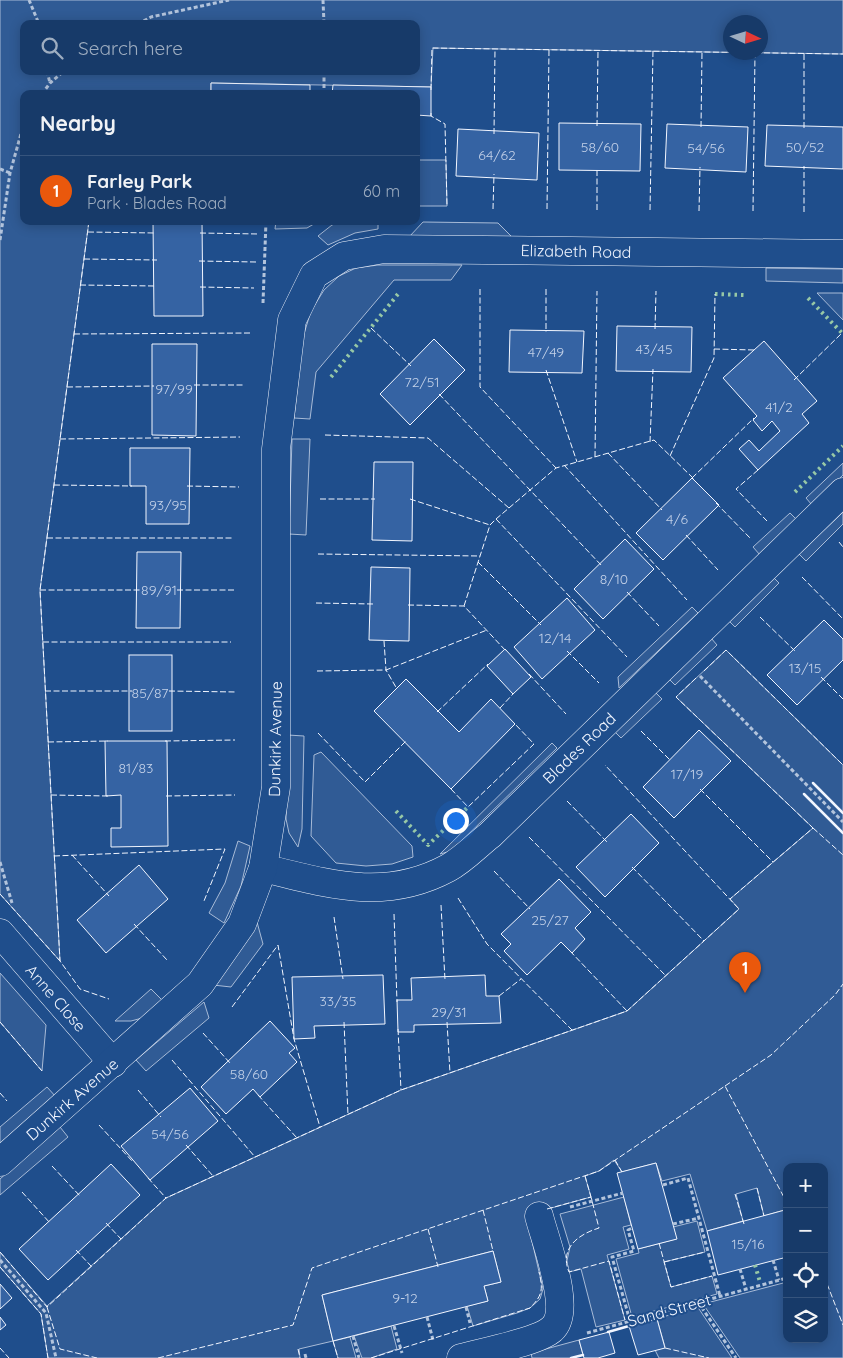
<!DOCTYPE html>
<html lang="en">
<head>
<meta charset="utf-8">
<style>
	:root { --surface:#173a69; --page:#244571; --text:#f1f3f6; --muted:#9eadc0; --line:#36547d; --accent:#ea580c }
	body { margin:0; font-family:Quicksand,sans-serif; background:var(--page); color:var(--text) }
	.controls { position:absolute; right:15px; bottom:15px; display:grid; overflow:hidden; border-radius:10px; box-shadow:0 2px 12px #0003 }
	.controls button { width:45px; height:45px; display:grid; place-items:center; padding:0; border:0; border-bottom:1px solid var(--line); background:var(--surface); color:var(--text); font:25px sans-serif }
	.compass { position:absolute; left:723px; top:15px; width:45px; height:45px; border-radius:50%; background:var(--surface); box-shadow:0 2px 12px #0003; rotate:94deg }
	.you { position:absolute; left:455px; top:820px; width:18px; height:18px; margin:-12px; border:4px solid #fff; border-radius:50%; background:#1a73e8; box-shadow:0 0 0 8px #1a73e833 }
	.badge { display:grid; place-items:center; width:32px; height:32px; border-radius:50%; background:var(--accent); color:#fff; font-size:16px; font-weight:700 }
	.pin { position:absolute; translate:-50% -41px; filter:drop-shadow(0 1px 2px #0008) }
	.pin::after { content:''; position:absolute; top:26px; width:18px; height:15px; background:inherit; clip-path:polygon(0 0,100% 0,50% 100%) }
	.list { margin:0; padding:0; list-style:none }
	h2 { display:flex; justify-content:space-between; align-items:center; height:65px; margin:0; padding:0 20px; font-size:21px }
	h2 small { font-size:16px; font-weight:400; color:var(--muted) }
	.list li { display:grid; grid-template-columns:32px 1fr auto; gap:15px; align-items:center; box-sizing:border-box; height:70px; padding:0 20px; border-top:1px solid var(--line) }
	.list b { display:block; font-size:19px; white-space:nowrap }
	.list p { margin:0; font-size:16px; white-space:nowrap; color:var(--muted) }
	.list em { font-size:16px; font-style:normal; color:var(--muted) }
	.icon { flex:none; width:28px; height:28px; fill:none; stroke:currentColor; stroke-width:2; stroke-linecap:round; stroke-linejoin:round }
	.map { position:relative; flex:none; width:843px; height:1358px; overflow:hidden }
	.search { position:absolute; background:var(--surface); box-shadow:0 2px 12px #0003; left:20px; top:20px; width:400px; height:55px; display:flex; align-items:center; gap:12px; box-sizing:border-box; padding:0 18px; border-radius:10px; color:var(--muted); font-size:19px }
	.panel { position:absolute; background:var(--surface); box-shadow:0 2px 12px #0003; left:20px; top:90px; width:400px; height:135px; border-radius:10px }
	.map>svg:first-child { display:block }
	.built { fill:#305b95; stroke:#a8bbd7; fill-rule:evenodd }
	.building { fill:#3563a3; stroke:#f2f6ff }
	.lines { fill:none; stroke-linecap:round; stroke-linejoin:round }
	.minor-casing { stroke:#f2f6ff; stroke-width:29 }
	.path { stroke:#b3c4dc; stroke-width:3; stroke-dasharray:4 2.5; stroke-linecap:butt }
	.minor { stroke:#1f4e8c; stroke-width:28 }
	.hedge { stroke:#97c8a6; stroke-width:4; stroke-dasharray:2.5 4; stroke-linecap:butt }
	.fence { stroke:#f2f6ff; stroke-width:1; stroke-dasharray:6 2.5; stroke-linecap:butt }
	.wall { stroke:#f2f6ff; stroke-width:2.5 }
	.labels { text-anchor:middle; stroke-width:4; stroke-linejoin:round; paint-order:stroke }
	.number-label { font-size:14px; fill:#c3d1e8 }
	.street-label { font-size:16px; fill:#f2f6ff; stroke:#1f4e8c }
</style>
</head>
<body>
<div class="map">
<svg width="843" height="1358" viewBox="0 0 843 1358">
	<rect width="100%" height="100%" fill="#1f4e8c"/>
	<g class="built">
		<path d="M0,0h843v54l-410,-6 -2,39 -220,-4v11h-187v127h65l-49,369 20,371 -60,-67zM730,22h30v30h-30zM24,24h392v47h-392z"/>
		<path d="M416,160h30l1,46h-31z"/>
		<path d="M276,221h43l-12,7 -32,1z"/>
		<path d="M344,221h34v8l-23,4 -27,12 -10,-9 14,-11z"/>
		<path d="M423,222l75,1 15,15 -104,-1z"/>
		<path d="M378,265h84l-11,15h-57l-78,92 -6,47 -16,-1 9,-81 8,-26 13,-21 15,-14 17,-8z"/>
		<path d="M766,268l77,1v14l-77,-2z"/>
		<path d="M817,293h26v27z"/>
		<path d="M292,439h18l-4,96 -17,-1z"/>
		<path d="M843,463v12l-31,30 -6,-7z"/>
		<path d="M843,512v12l-37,37 -7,-7z"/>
		<path d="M790,513l7,7 -37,35 -7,-8z"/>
		<path d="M773,577l6,6 -44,44 -6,-6z"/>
		<path d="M692,607l6,6 -79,75 -1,-11z"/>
		<path d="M711,638l6,7 -42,40 -6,-6z"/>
		<path d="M726,650l117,115v593h-103l-37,-54 84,-22v57h37v-172h-37v51l-3,-8 -20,6 -7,-28 -21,6 7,27 -36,10 -17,-57 -28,7 -6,-18 -34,9 -8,-12 -15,11 -14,5 6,21 -65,18 17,74 -3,10 -10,9 -13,5 -44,13 -6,-20 21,-5 -4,-15 17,-4 -8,-31 -171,44 11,46 17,-4 6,21h-18l-5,-17 -34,8 1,9h-252l-7,-44 -41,-47v-15l47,54 119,-108 235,-108 226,-79 112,-102 -9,-10 83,-71 -137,-131z"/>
		<path d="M655,692l7,7 -41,39 -7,-7z"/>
		<path d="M288,735l16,1 -2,93 -4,18 -9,-14 -3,-14z"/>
		<path d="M552,743l5,5 -106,103 -11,3z"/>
		<path d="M321,752l91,94 1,11 -21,7 -26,2 -30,-3 -25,-27 3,-81z"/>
		<path d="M238,841l12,5 -9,40 -17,37 -15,-10 16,-30z"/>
		<path d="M257,922l6,22 -32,43 -18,-2z"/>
		<path d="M0,973l46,52 -4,46 -42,-49z"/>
		<path d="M151,989l13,13 -18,15 -15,4h-16z"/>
		<path d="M204,1002l5,16 -63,53 -10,-11z"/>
		<path d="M47,1087l9,10 -56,49v-19z"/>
		<path d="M60,1127l8,10 -68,58v-16z"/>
		<path d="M624,1197l7,28 -8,2 6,22 -22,6 18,65 -29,7 -15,-58 -12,3 -3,-7 4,-18 -10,-33z"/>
		<path d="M697,1221l8,31 -41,10 7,25 41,-11 5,18 -85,23 -16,-58 23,-6 -1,-4 38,-10 -3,-12z"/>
		<path d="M697,1306l35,52h-73l-4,-8 10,-3 -8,-28z"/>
		<path d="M391,1326l6,23 -26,9h-9l-8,-22z"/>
		<path d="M579,1340l4,15 -12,3h-39l-1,-5z"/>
	</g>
	<g class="building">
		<path d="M211,83l99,2v9h-99z"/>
		<path d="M333,85l98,2v29l-15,-1v-21h-84z"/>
		<path d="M559,123l82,1 -1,47 -81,-1z"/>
		<path d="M667,124l81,3 -2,45 -81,-4z"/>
		<path d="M767,125l76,2v42l-78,-3z"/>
		<path d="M458,129l81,4 -2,47 -81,-4z"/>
		<path d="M153,221h49l1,95h-49z"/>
		<path d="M617,326l75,1 -1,45 -75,-1z"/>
		<path d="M510,330l74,1 -2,42 -73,-1z"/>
		<path d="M434,339l31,31 -55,55 -30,-31z"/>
		<path d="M764,341l53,60 -15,13 7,9 -51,47 -19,-21 10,-9 10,11 21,-20 -8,-10 -10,10 -9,-11 4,-4 -34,-38z"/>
		<path d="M152,344h45l-1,92 -44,-1z"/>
		<path d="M130,448h60l-1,76h-43v-38h-16z"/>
		<path d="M374,462h39l-1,79 -40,-1z"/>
		<path d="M692,478l27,27 -56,55 -27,-27z"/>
		<path d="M625,539l29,30 -51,50 -29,-30z"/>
		<path d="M137,552h44l-1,76h-44z"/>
		<path d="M371,567l39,1 -1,73 -40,-1z"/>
		<path d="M567,598l28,32 -53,49 -28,-32z"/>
		<path d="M824,620l19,19v21l-46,45 -30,-30z"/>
		<path d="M505,649l26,28 -18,17 -26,-28z"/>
		<rect x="129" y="655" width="43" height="76"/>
		<path d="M406,679l53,53 32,-33 24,25 -64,65 -77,-78z"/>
		<path d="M699,730l32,31 -57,57 -31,-31z"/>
		<path d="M105,741h62l1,105 -57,1v-19h10v-33l-15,1z"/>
		<path d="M631,814l28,29 -54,54 -29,-30z"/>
		<path d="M139,865l29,34 -62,54 -29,-33z"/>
		<path d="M559,879l32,33 -16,16 10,11 -13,14 -11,-11 -34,33 -23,-24 7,-7 -10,-10z"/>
		<path d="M383,975l2,49 -71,2 1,12 -21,1 -2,-62z"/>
		<path d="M485,975l1,21h13l2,27 -87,2v7h-16l-1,-32h15l-1,-22z"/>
		<path d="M270,1021l25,27 -6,5 8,9 -37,35 -7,-8 -27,25 -25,-27z"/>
		<path d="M190,1088l28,33 -68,59 -29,-34z"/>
		<path d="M656,1163l21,76 -39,10 -21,-76z"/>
		<path d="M111,1164l29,31 -92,85 -29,-31z"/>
		<path d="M785,1210l2,47 -69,18 -11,-44z"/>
		<path d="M493,1251l8,31 -17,4 4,15 -155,40 -11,-46z"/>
		<path d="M0,1284l12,14 -12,11z"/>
		<path d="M0,1317l6,8 -6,5z"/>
		<path d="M657,1319l8,29 -27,7 -9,-29z"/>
		<path d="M609,1332l6,21 -17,5h-14l-5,-18z"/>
	</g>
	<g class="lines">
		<g class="minor-casing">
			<g id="minor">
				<path d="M263,868c66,16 122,34 185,0 15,-8 29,-23 42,-33l353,-343"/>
				<path d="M0,933l113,130"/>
				<path d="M0,1162l200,-178 42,-60 21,-56 13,-81v-338l16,-129 22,-45 30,-19 40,-7 459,5"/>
				<path d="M461,1358c21,-6 77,-16 91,-29 21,-18 -7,-89 -13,-113"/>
			</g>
		</g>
		<g class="path">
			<path d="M29,0l10,24"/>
			<path d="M323,0l1,24"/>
			<path d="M138,24l13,-7 78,-17"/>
			<path d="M47,71l3,12"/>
			<path d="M324,71v23"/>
			<path d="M42,94l8,-11 14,-12"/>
			<path d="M0,169l10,4"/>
			<path d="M0,240l10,-67 14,-50"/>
			<path d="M263,303l3,-82"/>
			<path d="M700,676l143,146"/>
			<path d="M0,862l12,41"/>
			<path d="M663,1185l25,-7 32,118"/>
			<path d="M570,1207l53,-14"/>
			<path d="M673,1224l26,-6"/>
			<path d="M0,1260l46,53 10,45"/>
			<path d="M773,1260l6,20"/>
			<path d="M740,1269l6,20"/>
			<path d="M698,1302l38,56"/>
			<path d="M466,1307l4,16"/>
			<path d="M427,1317l6,23"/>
			<path d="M630,1321l-18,-64 22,-6 -6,-21 4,-2"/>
			<path d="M394,1326l8,27"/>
			<path d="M587,1333l200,-55"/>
			<path d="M353,1336l6,22"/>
			<path d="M305,1354l1,4"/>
		</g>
		<use href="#minor" class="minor"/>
		<g class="hedge">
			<path d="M715,294l29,1"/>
			<path d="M808,298l35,36"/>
			<path d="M331,377l67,-83"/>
			<path d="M795,492l48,-46"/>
			<path d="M396,811l32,34 40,-38"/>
			<path d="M755,1265l5,17"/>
		</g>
		<g class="fence">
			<path d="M431,90l1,-42 411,6"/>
			<path d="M431,113v3l14,8 2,82"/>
			<path d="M597,126l1,-75"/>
			<path d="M701,127l1,-75"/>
			<path d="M804,128v-75"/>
			<path d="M494,134l1,-85"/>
			<path d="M493,209l1,-35"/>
			<path d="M547,209l2,-159"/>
			<path d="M597,210v-42"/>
			<path d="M650,210l3,-159"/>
			<path d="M699,211l1,-44"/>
			<path d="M753,211l2,-158"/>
			<path d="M804,212v-46"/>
			<path d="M89,221l-49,369 20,371 20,28 29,10"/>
			<path d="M88,232l67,1"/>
			<path d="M200,233l59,1"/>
			<path d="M84,259l73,1"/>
			<path d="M199,261l57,1"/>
			<path d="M80,285l75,1"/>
			<path d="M200,287l54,1"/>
			<path d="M480,289v98l76,81"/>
			<path d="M546,289v43"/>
			<path d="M371,328l40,38"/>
			<path d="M655,329l1,-38"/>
			<path d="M74,334l176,-1"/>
			<path d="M714,349l40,1"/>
			<path d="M546,370l31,92"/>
			<path d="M794,380l48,-47"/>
			<path d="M194,385h50"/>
			<path d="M67,387l87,-1"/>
			<path d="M439,394l163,172"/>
			<path d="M325,435l103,3 81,70"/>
			<path d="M60,439l180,-2"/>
			<path d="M650,442l3,-73"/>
			<path d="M608,453l54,57"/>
			<path d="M670,456l44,-98 1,-64"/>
			<path d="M595,457l2,-166"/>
			<path d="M564,465l123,135"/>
			<path d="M758,470l-22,19 31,32"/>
			<path d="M692,478l62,-60"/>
			<path d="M54,485l78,1"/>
			<path d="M187,486l52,1"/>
			<path d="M320,499h55"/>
			<path d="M410,499l80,26"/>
			<path d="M716,503l35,36"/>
			<path d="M496,519l131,138"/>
			<path d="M686,535l32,35"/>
			<path d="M47,538h186"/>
			<path d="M839,542l4,5"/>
			<path d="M318,554l162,2"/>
			<path d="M478,562l63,63"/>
			<path d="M802,577l41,42"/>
			<path d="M40,590h100"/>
			<path d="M177,590h58"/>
			<path d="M627,592l32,34"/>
			<path d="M316,603l57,1"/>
			<path d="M408,605l56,1 42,45"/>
			<path d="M464,606l26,-81 6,-6 60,-51 98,-28 40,39"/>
			<path d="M760,617l36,35"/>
			<path d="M384,641l2,29 11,19"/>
			<path d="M43,642h188"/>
			<path d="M567,651l32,32"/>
			<path d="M317,671l69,-1 101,-40"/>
			<path d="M704,671l22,-21 117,115"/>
			<path d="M529,674l37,40"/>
			<path d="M821,677l22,22"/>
			<path d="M696,678l-20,19 137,131 -83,71"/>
			<path d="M45,691h87"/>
			<path d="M169,691l68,1"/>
			<path d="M500,708l13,-14"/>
			<path d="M437,712l51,-48"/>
			<path d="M641,731l30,30"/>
			<path d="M318,733l47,49 41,-41"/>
			<path d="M165,741l70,-1"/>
			<path d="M48,742l60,-1"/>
			<path d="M451,789l17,18 66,-63 -19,-20"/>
			<path d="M700,789l73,73"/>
			<path d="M51,795l57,1"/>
			<path d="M166,796l69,-1"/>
			<path d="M567,801l40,41"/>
			<path d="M813,828l30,27"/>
			<path d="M529,837l137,139"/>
			<path d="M72,855l37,41"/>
			<path d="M54,856l171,-7 -21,52"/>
			<path d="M632,867l72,74"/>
			<path d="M494,871l36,38"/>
			<path d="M0,894l60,67"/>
			<path d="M458,898l29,46 85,86"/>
			<path d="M441,905l4,75"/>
			<path d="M394,914l3,88"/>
			<path d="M334,917l9,62"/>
			<path d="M134,924l33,36"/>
			<path d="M570,951l57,60"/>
			<path d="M499,996l22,-17"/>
			<path d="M232,1007l46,-62 16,94 26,88"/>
			<path d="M0,1022l42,49"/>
			<path d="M344,1022l4,93"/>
			<path d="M447,1022l3,51"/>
			<path d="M398,1029l3,61"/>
			<path d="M203,1033l27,30"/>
			<path d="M172,1060l83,97"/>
			<path d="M725,1086l46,-31 64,-60 8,-11"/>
			<path d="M138,1090l23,27"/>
			<path d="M0,1093l7,8"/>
			<path d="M258,1095l39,43"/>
			<path d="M99,1125l34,37"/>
			<path d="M186,1145l27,31"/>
			<path d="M615,1160l7,12"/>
			<path d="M52,1166l28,30"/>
			<path d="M585,1176l6,21"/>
			<path d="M148,1178l18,20"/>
			<path d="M757,1188l7,28"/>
			<path d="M22,1192l28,31"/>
			<path d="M735,1194l9,30"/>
			<path d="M547,1209l44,-12 8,31c-20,6 -40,20 -30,44l40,-11 16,59"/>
			<path d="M483,1210l10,41"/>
			<path d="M106,1223l15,16"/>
			<path d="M428,1229l10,38"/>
			<path d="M659,1243l12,44 41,-11"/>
			<path d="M76,1250l15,16"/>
			<path d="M0,1252l47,55 119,-109 235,-108 226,-79 112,-102 -134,-144"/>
			<path d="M664,1262l41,-10"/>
			<path d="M0,1267l41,47 7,44"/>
			<path d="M824,1276l19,49"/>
			<path d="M47,1307l13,42 37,9"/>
			<path d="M333,1341l5,17"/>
			<path d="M0,1348l9,10"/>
			<path d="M665,1348l44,10"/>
			<path d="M298,1349l2,9"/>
			<path d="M158,1358l135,-33 19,-57 287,-97 126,-85 62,117"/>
			<path d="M371,1358l159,-50c13,-13 13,-19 9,-36"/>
		</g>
		<g class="wall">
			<path d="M813,783l30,30"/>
			<path d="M804,794l39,39"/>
			<path d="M608,1332l21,-6"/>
			<path d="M571,1358l12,-3"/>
		</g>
	</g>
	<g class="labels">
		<g class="number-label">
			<text x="600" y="152">58/60</text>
			<text x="805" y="152">50/52</text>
			<text x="706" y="153">54/56</text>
			<text x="497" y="160">64/62</text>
			<text x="654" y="354">43/45</text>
			<text x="546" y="357">47/49</text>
			<text x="422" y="387">72/51</text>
			<text x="174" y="394">97/99</text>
			<text x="779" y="412">41/2</text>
			<text x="168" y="510">93/95</text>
			<text x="677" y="524">4/6</text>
			<text x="614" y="584">8/10</text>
			<text x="159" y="595">89/91</text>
			<text x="555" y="643">12/14</text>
			<text x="805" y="673">13/15</text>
			<text x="150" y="698">85/87</text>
			<text x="136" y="773">81/83</text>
			<text x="687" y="779">17/19</text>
			<text x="550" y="925">25/27</text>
			<text x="338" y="1006">33/35</text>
			<text x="449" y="1017">29/31</text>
			<text x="249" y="1079">58/60</text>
			<text x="170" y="1139">54/56</text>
			<text x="748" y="1249">15/16</text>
			<text x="405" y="1303">9-12</text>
		</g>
		<g class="street-label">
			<text transform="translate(576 251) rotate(1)" y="6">Elizabeth Road</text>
			<text transform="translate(275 739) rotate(-89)" y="6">Dunkirk Avenue</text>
			<text transform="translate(579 748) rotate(-44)" y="6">Blades Road</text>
			<text transform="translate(56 998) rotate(49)" y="6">Anne Close</text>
			<text transform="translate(72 1099) rotate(-41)" y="6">Dunkirk Avenue</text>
			<text transform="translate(669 1310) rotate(-15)" y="6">Sand Street</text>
		</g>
	</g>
</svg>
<div class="controls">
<button>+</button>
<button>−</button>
<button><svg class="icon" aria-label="locate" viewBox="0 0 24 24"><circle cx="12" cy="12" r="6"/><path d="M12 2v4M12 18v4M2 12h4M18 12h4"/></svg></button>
<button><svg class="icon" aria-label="layers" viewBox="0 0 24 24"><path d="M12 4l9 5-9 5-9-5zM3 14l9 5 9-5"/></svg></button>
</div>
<svg class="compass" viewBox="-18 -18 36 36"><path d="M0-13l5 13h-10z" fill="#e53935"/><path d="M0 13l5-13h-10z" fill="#9eadc0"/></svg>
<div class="you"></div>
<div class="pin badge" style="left:745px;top:993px">1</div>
<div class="search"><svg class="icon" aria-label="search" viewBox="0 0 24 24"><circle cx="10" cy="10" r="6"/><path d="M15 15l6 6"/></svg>Search here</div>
<section class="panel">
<h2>Nearby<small></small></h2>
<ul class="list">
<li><span class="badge">1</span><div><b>Farley Park</b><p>Park · Blades Road</p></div><em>60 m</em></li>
</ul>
</section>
</div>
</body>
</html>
